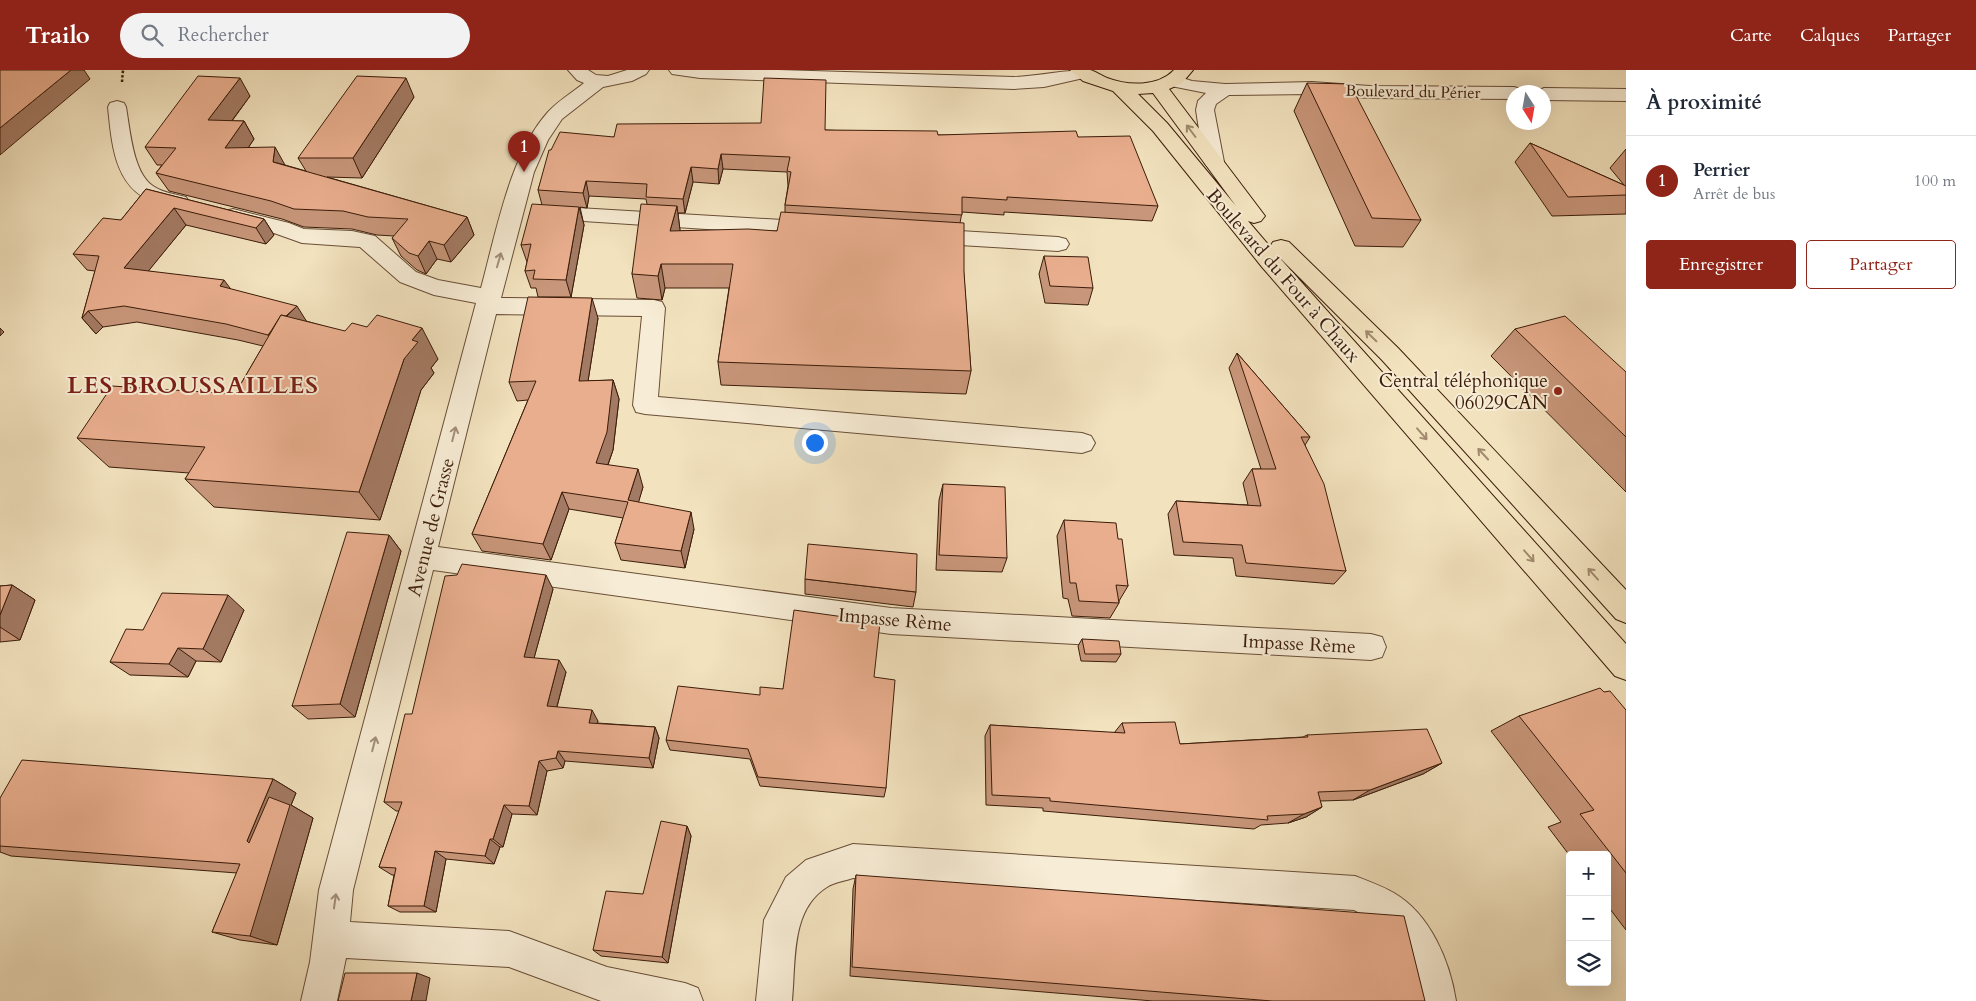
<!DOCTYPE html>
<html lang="fr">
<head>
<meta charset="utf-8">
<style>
	:root { --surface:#fff; --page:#f2f2f3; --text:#1f2937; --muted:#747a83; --line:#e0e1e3; --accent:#8f2418 }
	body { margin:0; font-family:Cardo,serif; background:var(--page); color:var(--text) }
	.controls { position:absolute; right:15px; bottom:15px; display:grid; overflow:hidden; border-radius:5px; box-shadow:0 5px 20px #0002 }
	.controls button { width:45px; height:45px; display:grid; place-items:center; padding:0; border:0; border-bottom:1px solid var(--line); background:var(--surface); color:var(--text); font:25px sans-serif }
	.compass { position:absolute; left:1506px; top:15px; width:45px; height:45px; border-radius:50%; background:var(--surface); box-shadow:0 5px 20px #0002; rotate:169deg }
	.you { position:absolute; left:814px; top:372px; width:18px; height:18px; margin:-12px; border:4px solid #fff; border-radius:50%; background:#1a73e8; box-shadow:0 0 0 8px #1a73e833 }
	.badge { display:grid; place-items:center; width:32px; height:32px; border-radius:50%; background:var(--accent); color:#fff; font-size:16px; font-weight:700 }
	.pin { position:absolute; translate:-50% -41px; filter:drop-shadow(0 1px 2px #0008) }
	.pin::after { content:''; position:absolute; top:26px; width:18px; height:15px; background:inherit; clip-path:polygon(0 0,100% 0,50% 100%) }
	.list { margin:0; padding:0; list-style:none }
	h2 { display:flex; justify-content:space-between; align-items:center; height:65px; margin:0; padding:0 20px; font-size:21px }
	h2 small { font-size:16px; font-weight:400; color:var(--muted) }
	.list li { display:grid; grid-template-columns:32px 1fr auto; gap:15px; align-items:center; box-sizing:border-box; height:90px; padding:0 20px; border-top:1px solid var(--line) }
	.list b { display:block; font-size:19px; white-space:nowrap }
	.list p { margin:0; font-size:16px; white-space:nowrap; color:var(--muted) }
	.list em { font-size:16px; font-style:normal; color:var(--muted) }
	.actions { display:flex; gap:10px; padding:15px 20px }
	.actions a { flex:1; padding:11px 0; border:1px solid var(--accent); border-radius:5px; text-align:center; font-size:18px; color:var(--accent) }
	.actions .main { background:var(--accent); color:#fff }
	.icon { flex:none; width:28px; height:28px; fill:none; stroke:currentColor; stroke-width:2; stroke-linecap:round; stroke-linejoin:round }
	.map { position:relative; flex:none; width:1626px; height:931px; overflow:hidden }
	header { display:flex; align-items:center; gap:30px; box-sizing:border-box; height:70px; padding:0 25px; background:var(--accent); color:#fff }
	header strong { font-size:24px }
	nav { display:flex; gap:28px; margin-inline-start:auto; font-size:18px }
	.search { width:350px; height:45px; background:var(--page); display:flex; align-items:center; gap:12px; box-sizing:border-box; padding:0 18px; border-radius:28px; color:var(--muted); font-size:19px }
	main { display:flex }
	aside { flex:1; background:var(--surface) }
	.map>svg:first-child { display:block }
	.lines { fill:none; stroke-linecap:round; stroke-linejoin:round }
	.minor-casing { stroke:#694e36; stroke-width:2 }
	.major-casing { stroke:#3b1c09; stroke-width:2 }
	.path { stroke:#3b1c09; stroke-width:2.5; stroke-dasharray:2.5 2; stroke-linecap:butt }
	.minor { fill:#f7ecd5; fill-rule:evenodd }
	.major { fill:#f2e2be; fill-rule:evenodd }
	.wall { fill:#c8967a; stroke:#3b1c09; fill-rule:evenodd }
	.shaded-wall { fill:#a37a63; stroke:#3b1c09 }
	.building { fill:#e9ae8e; stroke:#3b1c09 }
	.oneway { stroke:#a0896d }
	.oneway2 { stroke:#a28e79 }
	.poi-dot { fill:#8f2418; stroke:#f7ecd5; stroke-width:2 }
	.labels { text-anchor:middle; stroke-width:4; stroke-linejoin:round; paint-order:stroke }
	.far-street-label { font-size:16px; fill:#3b1c09; stroke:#f7ecd5 }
	.street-label { font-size:19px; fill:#3b1c09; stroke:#f7ecd5 }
	.poi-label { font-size:19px; fill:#3b1c09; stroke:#f7ecd5; text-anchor:end }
	.district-label { font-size:24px; font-weight:bold; letter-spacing:1px; fill:#7a1f14; stroke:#f7ecd5 }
</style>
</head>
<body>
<header>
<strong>Trailo</strong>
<div class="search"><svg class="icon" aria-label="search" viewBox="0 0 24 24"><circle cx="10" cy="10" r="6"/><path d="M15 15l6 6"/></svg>Rechercher</div>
<nav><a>Carte</a><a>Calques</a><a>Partager</a></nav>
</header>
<main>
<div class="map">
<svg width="1626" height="931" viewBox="0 0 1626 931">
	<rect width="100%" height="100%" fill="#f2e2be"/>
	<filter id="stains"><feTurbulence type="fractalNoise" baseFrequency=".004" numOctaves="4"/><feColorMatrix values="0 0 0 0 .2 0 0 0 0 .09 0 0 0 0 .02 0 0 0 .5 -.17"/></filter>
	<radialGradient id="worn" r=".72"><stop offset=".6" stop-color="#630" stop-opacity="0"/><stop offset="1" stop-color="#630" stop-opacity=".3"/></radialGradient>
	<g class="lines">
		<g class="minor-casing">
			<g id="minor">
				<path d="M568,0h20l8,5 12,1 19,-6h22l-3,4 -14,7 -29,6 -41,32 -14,21 -14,32 -33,126 153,2 8,2 3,6 -7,89 424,36 9,3 4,7 -4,7 -9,3 -437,-39 -9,-2 -3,-7 9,-89 -146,-2 -58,233 453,61 480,26 11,3 4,10 -4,10 -11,3 -480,-26 -458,-64 -80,320 -3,32 159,9 98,36 78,16 13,5 5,13h-102l-92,-34 -163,-9 -9,43h-36l9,-39 9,-72 157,-587 -42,-8 -34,-13 -40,-35 -58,-4 -28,-10 -48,-12 -4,-5 4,-5 7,-2 56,14 15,6 48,2 23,5 41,36 22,8 43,8c15,-55 29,-134 67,-176 10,-11 25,-20 36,-29l-7,-3z"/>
				<path d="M669,0h109l236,7c25,-1 50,-7 75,-7l2,3 -3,4 -44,10 -30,2 -314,-11 -28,-4z"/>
				<path d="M1173,5l19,6 33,3 87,-2 58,4 144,1 7,2 2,3h-9v7l-144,-1 -58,-4 -83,1 -13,9 -2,6 10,52 -3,4 -7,2 -7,-2 -3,-4 -8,-52 2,-9 8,-8 -40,-8 -2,-4 2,-4z"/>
				<path d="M1544,18l82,1v12l-82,-1v-8h-8z"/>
				<path d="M117,31l7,2 2,4c4,23 7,66 27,79 10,7 22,8 33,11l3,5 -3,5c-9,2 -17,-1 -26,-3 -45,-12 -48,-57 -52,-97l2,-4z"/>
				<path d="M544,136l272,16 8,2 3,5 -3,5 -8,2 -279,-18 -4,-5 4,-5z"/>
				<path d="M926,159l132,8 8,2 3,5 -3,5 -8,2 -132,-8 -8,-2 -3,-5 3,-5z"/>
				<path d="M853,774l502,32c13,5 27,10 39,17 36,21 56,68 62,108h-36c-6,-40 -28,-74 -66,-91l-501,-32c-8,3 -19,4 -26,9 -37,23 -31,75 -35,114h-36l8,-81 22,-43 20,-17z"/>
			</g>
		</g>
		<g class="major-casing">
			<path id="major" d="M1070,0c6,0 14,0 20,0 5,1 12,6 17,8 21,8 51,9 67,-8h19l-11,13 -13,6 96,127 -4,5 -7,2 -6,-2 24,28 -2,-2 3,-5 8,-2 8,2 109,106 228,242v33l-10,-4 -234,-259 -105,-105 349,389v36l-11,-4 -353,-409 -109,-136 -40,-40 -30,-10zM1153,23l83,113 -69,-83 -29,-29z"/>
		</g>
		<path class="path" d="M122,12l1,-12"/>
		<use href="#minor" class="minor"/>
		<use href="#major" class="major"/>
	</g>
	<g class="wall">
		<path d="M1307,13l114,137 -18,27 -48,-1 -61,-135z"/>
		<path d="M250,26l-18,25h12l10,18 -6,9 37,17 21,6 -8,-13 116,-61 -52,81 -35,-1 140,40 7,18 -23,27 -14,-3 -11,15 -9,-4 -16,-14 -9,-18 2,-2 -17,-1 -25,-6 -48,-2 -22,-8 -113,-28 -13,-18 6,-8h-5l-12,-18z"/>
		<path d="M825,60l113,5 140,2 80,69 -6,15 -148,-9v3l-42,-3 -2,11 11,148 -5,23 -245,-9 -3,-23 11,-74h-64l-3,12 -25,-2 -5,-24 15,-70 -1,-5 -57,-3 -2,12 -7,-1 4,18 -13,72h-33l-2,-9h-5l-6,-17 2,-9 -6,-17 21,-40 -4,-15 13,-40 63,-13zM723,99l64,3 1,14 -3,19v7l-8,19h-97l-2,-18h7l8,-31 26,2z"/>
		<path d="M1530,73l94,42 -14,-17 16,-19v65l-74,2 -37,-54z"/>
		<path d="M146,119l118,30 10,16 -8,9 -80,-19 -38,46 82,18 76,32 132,38 -7,9 3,5 -13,17 -41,130 -166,-13 -29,-28 4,-6 -80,-6 -32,-29 158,-44 28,-48 -25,-6 -101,-18 -34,5 -7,7 -14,-16 13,-47 -8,-1 -14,-16 48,-34z"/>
		<path d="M1044,186l49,32 -5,17 -43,-2 -6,-29z"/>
		<path d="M598,248l-10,63 25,-1 6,19 -6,51 -5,15 35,22 -5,15 56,27 -9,39 -64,-8 -6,-17 8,-25 -54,-9 -18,51 -69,-9 -10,-17 56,-134 -11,1 -8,-19z"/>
		<path d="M1515,259l111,43v120l-135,-136z"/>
		<path d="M1237,283l73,84 -5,8 41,126 -12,13 -98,-8 -3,-18 -59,-3 -6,-41 8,-13 72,4 -5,-22 9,-14h9l-32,-101z"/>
		<path d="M943,414l64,74 -5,14 -66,-2 3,-70z"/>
		<path d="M1064,450l54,19 10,47 -9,15v2l-9,15 -38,-2 -4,-17 -5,-1 -6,-62z"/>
		<path d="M389,465l12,16 -46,166 -47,2 -16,-13z"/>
		<path d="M805,509l111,13 -3,15 -108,-13z"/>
		<path d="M12,515l23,15 -15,40 -20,2v-56z"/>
		<path d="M553,519l-19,69 32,14 -9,35 41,14 -1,2 58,4 4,11 -6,30 -88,-7 -2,7 -16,3 -10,44 -25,-1 -9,33h-3l-6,17 -48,-5 -10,53h-36l-12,-6 6,-31h-2l-13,-8 20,-56h-3l-12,-9 28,-88z"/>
		<path d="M244,540l-23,52 -25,-1 -8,16 -58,-2 -20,-13 33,-32z"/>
		<path d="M1082,569l39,15 -5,8 -35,-1 -3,-15z"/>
		<path d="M874,607l12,111 -2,9 -124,-11 -10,-27 -80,-9 -4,-10 117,-51z"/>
		<path d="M1604,622l22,18v220l-19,-25v-50h-37v1l-22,-29 13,-5 -70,-91 28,-15z"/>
		<path d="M1122,653l58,21 123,-7 4,-2 135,28 -19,11 -70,26 -33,1 2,6 -16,10 -18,6 -27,2 -7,4 -211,-18v-3l-57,-3 -1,-69 5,-11 124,8z"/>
		<path d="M273,709l23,14 -5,12 22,13 -36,127 -37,-5 -28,-8 25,-59 -226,-17 -11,-4v-54z"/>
		<path d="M687,756l4,10 -23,127 -67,-7 -8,-6 50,-56z"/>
		<path d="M856,805l569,126h-272l-303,-25 3,-87z"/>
	</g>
	<g class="shaded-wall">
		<path d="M71,0h13l6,9 -90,76v-27z"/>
		<path d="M240,8l10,18 -31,42 -11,-18z"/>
		<path d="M406,8l8,19 -52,81 -9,-20z"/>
		<path d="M244,51l10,18 -18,27 -11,-18z"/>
		<path d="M275,77l10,18 -12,-3z"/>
		<path d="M721,84l2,15 -4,15 -1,-15z"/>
		<path d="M691,97l2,15 -8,31 -2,-14z"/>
		<path d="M586,111l3,15 -2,12 -4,-15z"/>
		<path d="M677,136l3,24 -6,25 -4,-24z"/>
		<path d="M579,137l5,18 -13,72 -5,-17z"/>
		<path d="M174,138l12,17 -49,60 -13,-17z"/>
		<path d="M467,147l7,18 -23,27 -7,-17z"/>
		<path d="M264,149l10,16 -8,9 -10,-16z"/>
		<path d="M429,171l8,18 -11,15 -8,-18z"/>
		<path d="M661,194l4,24 -3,12 -4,-24z"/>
		<path d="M224,210l12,16 -16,-10z"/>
		<path d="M592,228l6,20 -13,82 -6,-19z"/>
		<path d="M297,236l10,16 -28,29 -11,-16z"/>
		<path d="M88,241l15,16 -7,7 -14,-16z"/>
		<path d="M0,258l4,4 -4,4z"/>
		<path d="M422,258l16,31 -7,9 3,5 -13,17 -41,130 -21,-28 45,-133 8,-19z"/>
		<path d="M613,310l6,19 -6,51 -11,31 -6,-18z"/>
		<path d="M638,399l5,18 -9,31 -6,-18z"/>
		<path d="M562,422l7,17 -18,51 -8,-16z"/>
		<path d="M691,442l3,17 -9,39 -4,-17z"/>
		<path d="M389,465l12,16 -46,166 -15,-13z"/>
		<path d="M546,505l7,14 -22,80 -7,-12z"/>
		<path d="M12,515l23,15 -15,40 -20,-13v-12z"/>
		<path d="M228,525l16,15 -23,52 -18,-13z"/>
		<path d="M178,578l18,13 -8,16 -19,-13z"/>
		<path d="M559,590l7,12 -12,45 -7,-11z"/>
		<path d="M592,640l6,11 -3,12 -6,-10z"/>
		<path d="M655,657l4,11 -6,30 -4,-10z"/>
		<path d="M558,681l7,10 -2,7 -7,-10z"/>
		<path d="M539,691l8,10 -10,44 -8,-9z"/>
		<path d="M1442,693l-19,11 -70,26 17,-10z"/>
		<path d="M273,709l23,14 -5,12 22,13 -36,127 -27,-9 -1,-93 -2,-2z"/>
		<path d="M504,735l8,9 -9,33 -10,-8z"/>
		<path d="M1322,737l-16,10 -18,6 16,-9z"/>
		<path d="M687,756l4,10 -23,127 -6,-6z"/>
		<path d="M490,769l10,8 -6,17 -9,-8z"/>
		<path d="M435,781l11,8 -10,53 -12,-6z"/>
		<path d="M417,903l13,5 -4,23h-15z"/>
	</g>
	<g class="building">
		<path d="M0,0h71l-71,58z"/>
		<path d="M198,6l42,2 -32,42 36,1 -19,27 50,-1 -2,15 194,55 -23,28 -15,-4 -11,15 -9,-3 -17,-15 16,-19 -40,-2 -25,-6 -49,-2 -23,-8 -115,-28 20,-25 -31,-1z"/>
		<path d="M357,6l49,2 -53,80h-55z"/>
		<path d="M764,8l62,2 -1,50 112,1 1,4 138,-4 2,6 52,-1 28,70 -151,-9v3l-45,-3v18l-177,-10 6,-33 -4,-1 3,-14 -69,-3 -3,15 -27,-2 -8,32 -37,-2 1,-13 -61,-3 -3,12 -45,-3 11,-40h2l9,-18 54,5 3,-13 144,-1z"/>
		<path d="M1307,13l43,1 71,136 -49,-2z"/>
		<path d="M1530,73l96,43v9l-58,2z"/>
		<path d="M146,119l118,30 -8,9 -82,-20 -50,60 100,12 -4,6 77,20 -11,10 -5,-1 -10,16 -3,4 -42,-11 -102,-18 -36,5 -6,7 17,-62 -26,-2 30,-36 18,2z"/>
		<path d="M532,134l47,3 -13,73 -33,-1 2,-9 -10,1 6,-27 -10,1z"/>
		<path d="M641,134l36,2 -7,25 78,-2 29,2 4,-19 183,11v49l7,99 -253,-9 15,-98h-72l-3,12 -26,-2z"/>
		<path d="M1044,186l44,1 5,31 -43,-2z"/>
		<path d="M528,227l64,1 -13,83 34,-1 -6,52 -11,31 42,6 -10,31 63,12 -10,39 -66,-8 13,-41 -66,-10 -19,52 -71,-10 64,-153 -27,1z"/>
		<path d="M281,245l64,16 7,-8 15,4 10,-12 45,13 -10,12 6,2 -14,17 -45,133 -174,-13 20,-32 -128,-9 35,-52 123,8z"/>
		<path d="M1565,246l61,56v65l-111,-108z"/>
		<path d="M1237,283l73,84h-9l23,47 22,87 -100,-8 -4,-18 -59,-3 -7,-41 85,5 -9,-37h24z"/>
		<path d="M943,414l62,3 2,71 -68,-3z"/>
		<path d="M1064,450l52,3 2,16h4l6,47 -12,-1 3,18 -40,-2 -3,-18h-6z"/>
		<path d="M347,462l42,3 -49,169 -48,2z"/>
		<path d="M808,474l109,10 -1,38 -111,-13z"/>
		<path d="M462,494l84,11 -22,82 35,3 -12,46 45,4 -3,13 66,4 -6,31 -91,-7 -2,7 -17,3 -10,45 -25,-1 -11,34h-3l-5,17 -50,-5 -11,55h-36l8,-38 -17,-1 23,-65h-18l21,-88h7l33,-138 12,-1z"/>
		<path d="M12,515l-12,30v-29z"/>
		<path d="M162,523l66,2 -25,54 -25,-1 -9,16 -59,-2 16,-33 17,1z"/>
		<path d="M794,540l86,12 -6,55 21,3 -9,108 -128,-11 -10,-28 -82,-9 12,-54 82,9v-8l23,2z"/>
		<path d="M1082,569l37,2 2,13h-36z"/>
		<path d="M1600,618l4,4 6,-1 16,19v163l-46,-59 14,-4 -75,-94z"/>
		<path d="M1175,652l5,22 128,-7 -1,-2 120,-6 15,34 -72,27 -52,2 4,15 -18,7 -37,2 1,4 -218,-19v-3l-58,-3 -2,-70 135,8 -3,-10z"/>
		<path d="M22,690l251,19 -26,62 2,2 20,-46 21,8 -40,131 -38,-4 28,-68 -240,-18v-48z"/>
		<path d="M661,751l26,5 -25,131 -69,-7 13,-59 37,3z"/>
		<path d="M856,805l548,41 21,85h-153l-420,-34z"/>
		<path d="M345,903h72l-6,28h-73z"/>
	</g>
	<defs><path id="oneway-shaft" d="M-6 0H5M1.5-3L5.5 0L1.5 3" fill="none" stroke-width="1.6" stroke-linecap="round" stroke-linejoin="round" transform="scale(1.25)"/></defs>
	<g class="oneway">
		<use href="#oneway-shaft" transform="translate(1191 61) rotate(-127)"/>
		<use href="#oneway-shaft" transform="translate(1371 266) rotate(-136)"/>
		<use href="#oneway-shaft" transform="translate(1422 364) rotate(49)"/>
		<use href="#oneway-shaft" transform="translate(1483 384) rotate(-133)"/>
		<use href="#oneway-shaft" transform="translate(1529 486) rotate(49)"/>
		<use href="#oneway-shaft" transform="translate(1593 504) rotate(-132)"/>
	</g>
	<g class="oneway2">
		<use href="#oneway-shaft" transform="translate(499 190) rotate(-74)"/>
		<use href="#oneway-shaft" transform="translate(454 364) rotate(-76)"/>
		<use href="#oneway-shaft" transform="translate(374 674) rotate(-76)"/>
		<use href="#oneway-shaft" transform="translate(335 831) rotate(-82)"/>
	</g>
	<circle class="poi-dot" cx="1558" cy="321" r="5"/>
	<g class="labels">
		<g class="far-street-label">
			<text transform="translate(1413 21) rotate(1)" y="6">Boulevard du Périer</text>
		</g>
		<g class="street-label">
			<text transform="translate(1284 205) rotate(49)" y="7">Boulevard du Four à Chaux</text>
			<text transform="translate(430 457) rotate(-76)" y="7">Avenue de Grasse</text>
			<text transform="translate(895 549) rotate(5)" y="7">Impasse Rème</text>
			<text transform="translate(1299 573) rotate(3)" y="7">Impasse Rème</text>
		</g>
		<g class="poi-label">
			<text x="1548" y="317">Central téléphonique<tspan x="1548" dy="22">06029CAN</tspan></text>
		</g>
		<g class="district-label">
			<text x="193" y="323">LES BROUSSAILLES</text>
		</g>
	</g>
	<rect width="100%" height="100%" filter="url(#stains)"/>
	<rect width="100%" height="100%" fill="url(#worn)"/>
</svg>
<div class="controls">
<button>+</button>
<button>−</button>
<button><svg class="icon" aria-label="layers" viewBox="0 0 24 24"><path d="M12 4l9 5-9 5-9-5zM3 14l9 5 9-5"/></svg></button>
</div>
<svg class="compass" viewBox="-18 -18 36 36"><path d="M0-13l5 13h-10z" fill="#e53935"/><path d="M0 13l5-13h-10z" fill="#747a83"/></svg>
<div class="you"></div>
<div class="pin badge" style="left:524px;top:102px">1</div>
</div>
<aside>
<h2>À proximité<small></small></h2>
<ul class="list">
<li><span class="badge">1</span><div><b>Perrier</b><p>Arrêt de bus</p></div><em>100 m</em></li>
</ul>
<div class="actions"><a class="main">Enregistrer</a><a>Partager</a></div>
</aside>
</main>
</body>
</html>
